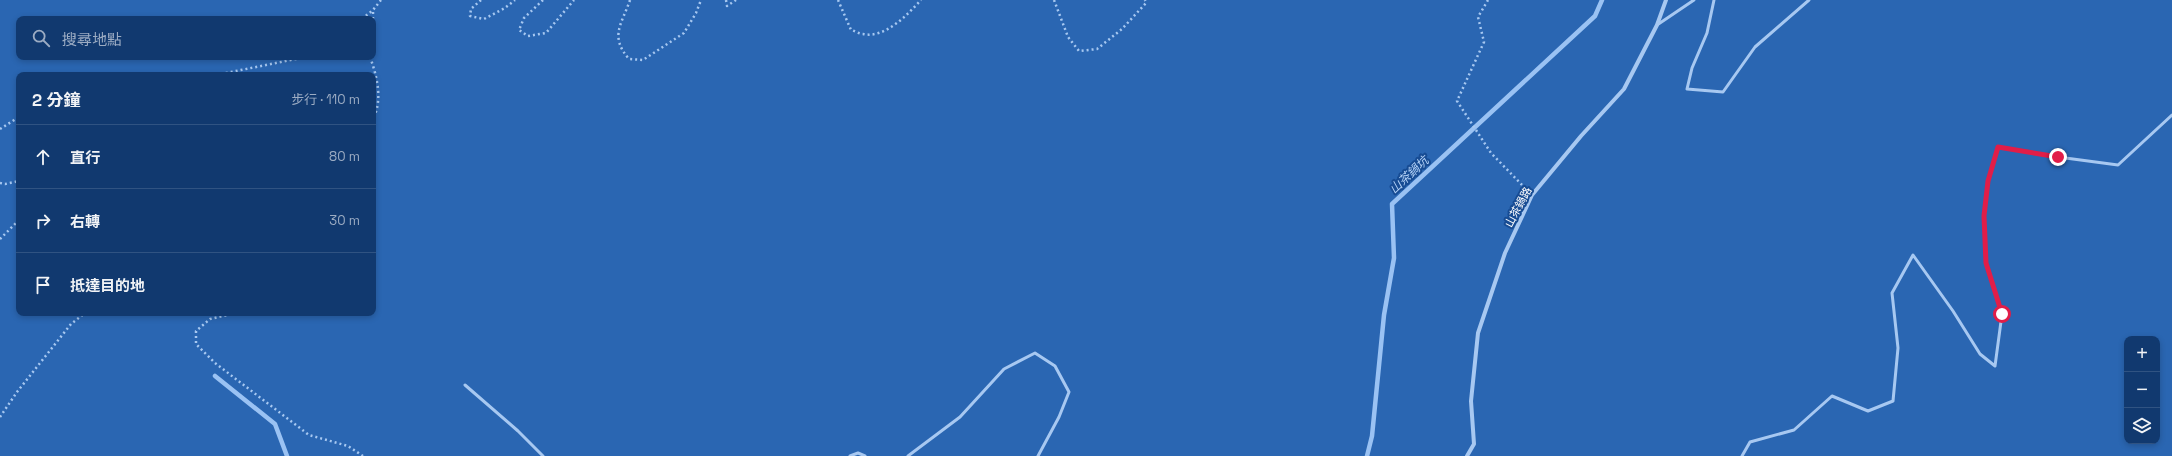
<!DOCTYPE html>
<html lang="zh-TW">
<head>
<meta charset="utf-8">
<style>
	:root { --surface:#11396f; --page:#1a4074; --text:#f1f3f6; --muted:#9cacc3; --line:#305382 }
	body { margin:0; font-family:"Space Grotesk","Noto Sans TC",sans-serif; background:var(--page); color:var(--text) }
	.controls { position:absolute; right:12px; bottom:12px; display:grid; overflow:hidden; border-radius:8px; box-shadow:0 2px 6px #0003 }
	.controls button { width:36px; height:36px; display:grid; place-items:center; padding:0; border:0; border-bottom:1px solid var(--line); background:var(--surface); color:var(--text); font:20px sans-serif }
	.stop { position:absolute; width:12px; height:12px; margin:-9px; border:3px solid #e11d48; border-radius:50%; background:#fff }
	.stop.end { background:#e11d48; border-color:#fff; box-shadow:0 1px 4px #0008 }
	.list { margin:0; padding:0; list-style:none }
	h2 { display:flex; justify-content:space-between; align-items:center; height:52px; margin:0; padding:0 16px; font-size:17px }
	h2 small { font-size:13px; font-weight:400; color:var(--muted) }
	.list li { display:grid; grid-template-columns:26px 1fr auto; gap:12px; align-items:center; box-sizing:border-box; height:64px; padding:0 16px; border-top:1px solid var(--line) }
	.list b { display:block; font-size:15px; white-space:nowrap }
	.list em { font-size:13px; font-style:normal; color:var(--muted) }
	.icon { flex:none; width:22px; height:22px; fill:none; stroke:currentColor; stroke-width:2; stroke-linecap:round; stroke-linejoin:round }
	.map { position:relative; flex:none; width:2172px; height:456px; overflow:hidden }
	.search { position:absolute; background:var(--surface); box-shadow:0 2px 6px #0003; left:16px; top:16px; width:360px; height:44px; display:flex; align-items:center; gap:10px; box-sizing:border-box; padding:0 14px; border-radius:8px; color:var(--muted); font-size:15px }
	.panel { position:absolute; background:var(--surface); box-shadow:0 2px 6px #0003; left:16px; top:72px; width:360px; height:244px; border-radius:8px }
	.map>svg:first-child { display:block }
	.green { fill:#2a66b2; fill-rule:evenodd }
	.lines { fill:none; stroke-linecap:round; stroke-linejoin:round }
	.stream { stroke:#9ac2f3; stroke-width:4.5 }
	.path { stroke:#a7c8f1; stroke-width:2.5; stroke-dasharray:2 3; stroke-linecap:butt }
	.service { stroke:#a7c8f1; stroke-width:3 }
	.minor { stroke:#a7c8f1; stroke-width:4 }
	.route { stroke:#e11d48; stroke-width:5 }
	.labels { text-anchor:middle; stroke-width:4; stroke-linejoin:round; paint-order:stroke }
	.street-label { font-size:11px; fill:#fff; stroke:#174c94 }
	.water-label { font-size:12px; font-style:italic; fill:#b4d2f7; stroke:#174c94 }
</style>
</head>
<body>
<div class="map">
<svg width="2172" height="456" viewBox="0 0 2172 456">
	<rect width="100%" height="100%" fill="#174c94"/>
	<path class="green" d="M0,0h2172v456h-2172zM19,19h354v38h-354zM19,75h354v238h-354zM2127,339h30v102h-30z"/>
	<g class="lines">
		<g class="stream">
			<path d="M215,376l60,48 12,32"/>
			<path d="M1367,456l5,-20 12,-121 10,-57 -2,-54 203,-188 7,-16"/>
		</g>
		<g class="path">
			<path d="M481,0l-10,9 -1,7 14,3 21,-11 10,-8"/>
			<path d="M543,0l-19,18 -5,12 9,6 18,-3 28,-33"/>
			<path d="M630,0c-8,24 -21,36 -1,59l14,1 41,-27 12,-20 5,-13"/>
			<path d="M726,0l1,6 9,-6"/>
			<path d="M838,0l13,30c4,1 8,4 12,4 22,5 45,-20 58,-34"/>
			<path d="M1054,0l14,37 11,14 18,-2 25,-20 24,-26 -1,-3"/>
			<path d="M1488,0l-10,17 6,25 -27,59 34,52 35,36"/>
			<path d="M362,19l11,-9 8,-10"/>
			<path d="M373,34v-24"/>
			<path d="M370,57c7,19 13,43 3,62"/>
			<path d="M216,75l90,-18"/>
			<path d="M0,129l19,-12"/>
			<path d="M0,183l5,1 14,-3"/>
			<path d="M0,239l19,-19"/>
			<path d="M236,313l-26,6 -14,12v13l19,19 94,72 39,11 15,10"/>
			<path d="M0,417l17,-25 54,-68 14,-11"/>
		</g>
		<g class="service">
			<path d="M1714,0l-7,33 -15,35 -5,21 36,3 32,-45 54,-47"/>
			<path d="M1657,25l37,-25"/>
			<path d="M465,385l53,46 25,25"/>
			<path d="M850,456l8,-3 7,3"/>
			<path d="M908,456l52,-39 44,-48 31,-16 20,13 14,26 -10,25 -21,39"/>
			<path d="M1742,456l8,-14 44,-12 38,-34 36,15 25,-10 5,-53 -6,-55 21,-38 40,56 27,43 15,12 7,-52 -16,-51 -2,-47 4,-35 10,-34 60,10 60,8 54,-50"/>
		</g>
		<path class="minor" d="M1467,456l7,-12 -3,-43 7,-68 27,-80 27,-58 49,-59 43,-47 33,-64 9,-25"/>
	</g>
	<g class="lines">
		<path class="route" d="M2002,314l-16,-51 -2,-47 4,-35 10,-34 60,10"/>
	</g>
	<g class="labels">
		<g class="street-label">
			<text transform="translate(1518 207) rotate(-62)" y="4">山茶鍋路</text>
		</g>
		<g class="water-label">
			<text transform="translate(1409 175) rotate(-43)" y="4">山茶鍋坑</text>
		</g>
	</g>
</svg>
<div class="controls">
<button>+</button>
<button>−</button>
<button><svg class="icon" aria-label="layers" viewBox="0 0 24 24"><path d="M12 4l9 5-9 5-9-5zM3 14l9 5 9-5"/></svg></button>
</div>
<div class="stop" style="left:2002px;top:314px"></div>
<div class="stop end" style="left:2058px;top:157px"></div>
<div class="search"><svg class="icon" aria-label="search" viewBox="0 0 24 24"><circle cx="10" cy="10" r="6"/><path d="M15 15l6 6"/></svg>搜尋地點</div>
<section class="panel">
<h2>2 分鐘<small>步行 · 110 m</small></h2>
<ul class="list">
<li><svg class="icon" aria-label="ahead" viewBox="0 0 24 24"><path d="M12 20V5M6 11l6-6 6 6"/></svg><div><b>直行</b></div><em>80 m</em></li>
<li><svg class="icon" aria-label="right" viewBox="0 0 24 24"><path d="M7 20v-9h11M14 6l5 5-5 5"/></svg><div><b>右轉</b></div><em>30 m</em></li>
<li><svg class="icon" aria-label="arrive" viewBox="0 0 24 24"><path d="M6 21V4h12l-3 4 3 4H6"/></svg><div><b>抵達目的地</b></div></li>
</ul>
</section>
</div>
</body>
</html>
